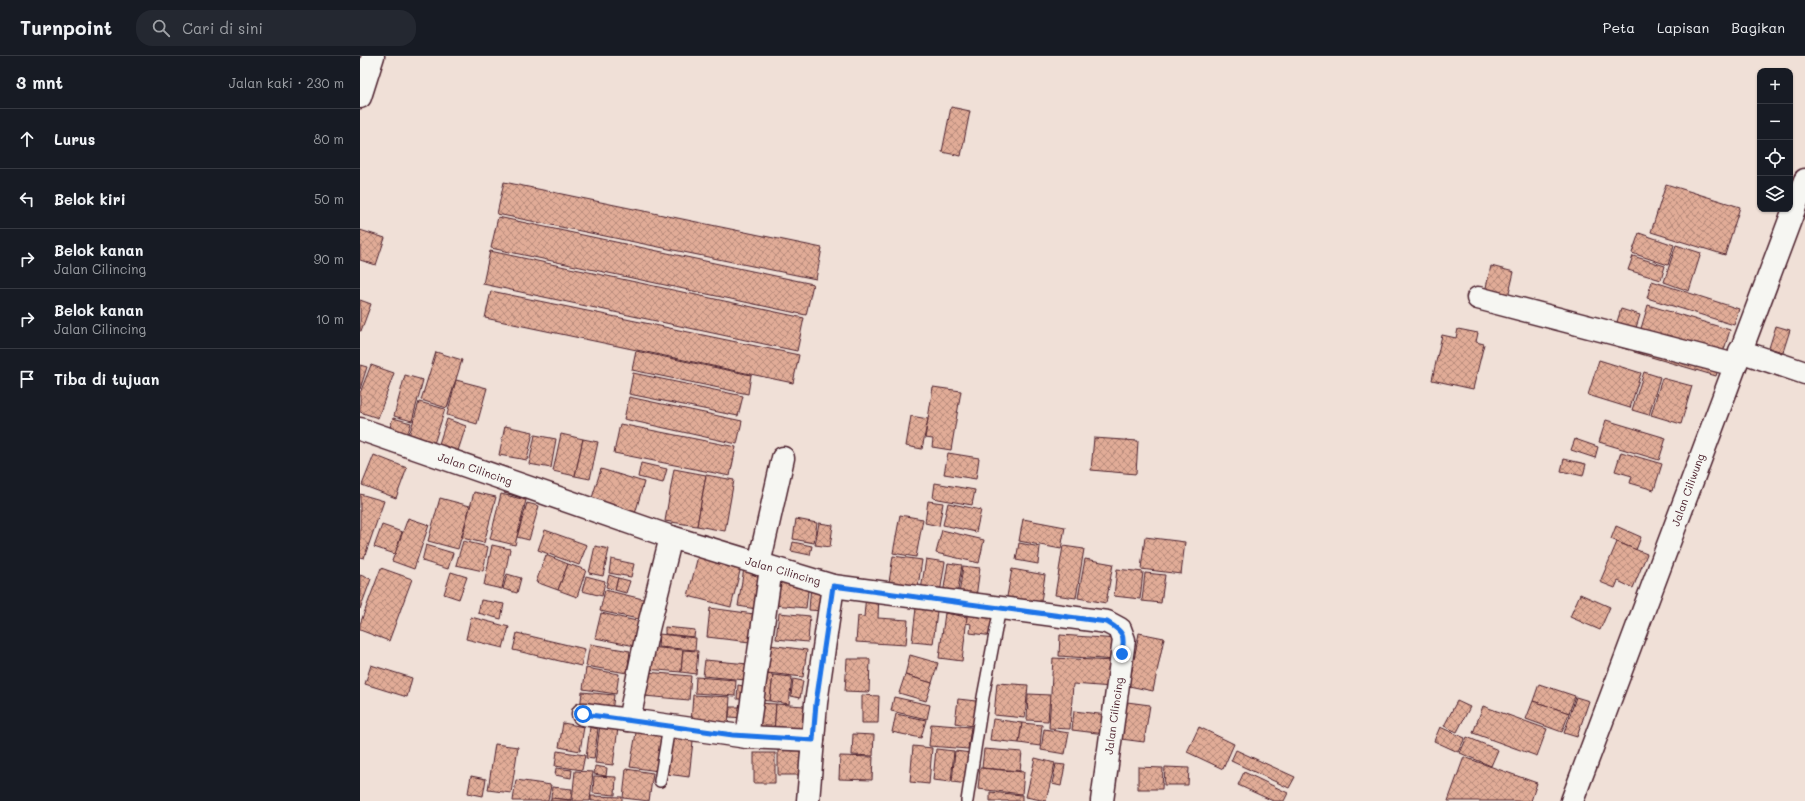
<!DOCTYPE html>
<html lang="id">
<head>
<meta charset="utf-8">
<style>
	:root { --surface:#171b24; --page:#242831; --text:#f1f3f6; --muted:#9ea1a6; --line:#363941 }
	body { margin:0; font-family:Mali,sans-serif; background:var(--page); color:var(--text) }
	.controls { position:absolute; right:12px; top:12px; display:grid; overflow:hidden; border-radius:8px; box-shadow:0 1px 3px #0004 }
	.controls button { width:36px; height:36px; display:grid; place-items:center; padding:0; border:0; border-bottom:1px solid var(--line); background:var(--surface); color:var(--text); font:20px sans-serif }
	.stop { position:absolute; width:12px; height:12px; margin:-9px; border:3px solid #1a73e8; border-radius:50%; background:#fff }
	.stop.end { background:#1a73e8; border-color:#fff; box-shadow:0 1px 4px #0008 }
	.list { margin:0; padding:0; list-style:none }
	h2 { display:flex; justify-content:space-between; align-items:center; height:52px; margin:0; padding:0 16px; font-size:17px }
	h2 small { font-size:13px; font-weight:400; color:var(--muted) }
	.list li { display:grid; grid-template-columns:26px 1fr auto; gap:12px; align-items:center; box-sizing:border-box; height:60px; padding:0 16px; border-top:1px solid var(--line) }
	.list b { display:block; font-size:15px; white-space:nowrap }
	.list p { margin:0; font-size:13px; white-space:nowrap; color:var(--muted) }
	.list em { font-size:13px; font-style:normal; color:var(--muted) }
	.icon { flex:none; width:22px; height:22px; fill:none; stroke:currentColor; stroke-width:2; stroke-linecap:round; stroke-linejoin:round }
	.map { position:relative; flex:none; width:1445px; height:745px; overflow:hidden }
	header { display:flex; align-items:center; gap:24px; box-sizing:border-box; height:56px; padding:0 20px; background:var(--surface); border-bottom:1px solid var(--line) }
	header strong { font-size:19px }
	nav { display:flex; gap:22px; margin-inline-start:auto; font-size:14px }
	.search { width:280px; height:36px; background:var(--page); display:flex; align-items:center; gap:10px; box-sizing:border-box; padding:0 14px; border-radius:16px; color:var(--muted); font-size:15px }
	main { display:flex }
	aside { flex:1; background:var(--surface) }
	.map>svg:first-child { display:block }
	.building { fill:url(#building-cross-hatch); stroke:#4a1f2b }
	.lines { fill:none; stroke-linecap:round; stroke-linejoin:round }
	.service-casing { stroke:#4a1f2b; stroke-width:14 }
	.minor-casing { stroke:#4a1f2b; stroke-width:25 }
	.secondary-casing { stroke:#4a1f2b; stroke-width:25 }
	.service { stroke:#f6f6f2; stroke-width:11 }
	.minor { stroke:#f6f6f2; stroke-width:22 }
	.secondary { stroke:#f6f6f2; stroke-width:22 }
	.route { stroke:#1a73e8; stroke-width:5 }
	.labels { text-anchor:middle; stroke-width:3; stroke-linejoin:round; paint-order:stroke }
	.street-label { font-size:11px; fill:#4a1f2b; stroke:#f6f6f2 }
</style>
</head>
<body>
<header>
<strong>Turnpoint</strong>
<div class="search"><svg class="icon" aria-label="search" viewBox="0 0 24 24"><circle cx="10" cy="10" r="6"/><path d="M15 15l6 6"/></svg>Cari di sini</div>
<nav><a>Peta</a><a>Lapisan</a><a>Bagikan</a></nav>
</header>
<main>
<aside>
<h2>3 mnt<small>Jalan kaki · 230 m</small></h2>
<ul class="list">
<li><svg class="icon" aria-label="ahead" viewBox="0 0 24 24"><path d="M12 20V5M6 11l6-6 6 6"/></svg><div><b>Lurus</b></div><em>80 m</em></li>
<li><svg class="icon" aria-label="left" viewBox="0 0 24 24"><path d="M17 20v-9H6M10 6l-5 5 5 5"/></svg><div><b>Belok kiri</b></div><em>50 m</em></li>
<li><svg class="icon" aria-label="right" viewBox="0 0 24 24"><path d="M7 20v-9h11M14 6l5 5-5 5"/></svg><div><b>Belok kanan</b><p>Jalan Cilincing</p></div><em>90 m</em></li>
<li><svg class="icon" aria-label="right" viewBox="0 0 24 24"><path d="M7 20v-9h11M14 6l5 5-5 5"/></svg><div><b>Belok kanan</b><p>Jalan Cilincing</p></div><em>10 m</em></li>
<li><svg class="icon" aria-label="arrive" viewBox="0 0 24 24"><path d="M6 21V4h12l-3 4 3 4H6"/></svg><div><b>Tiba di tujuan</b></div></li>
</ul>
</aside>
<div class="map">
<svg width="1445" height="745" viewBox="0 0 1445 745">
	<defs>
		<pattern id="building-cross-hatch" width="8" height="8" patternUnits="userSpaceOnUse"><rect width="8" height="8" fill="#e1ac97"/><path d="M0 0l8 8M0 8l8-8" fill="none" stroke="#b88b7b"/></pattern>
	</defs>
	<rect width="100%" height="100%" fill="#f0e0d7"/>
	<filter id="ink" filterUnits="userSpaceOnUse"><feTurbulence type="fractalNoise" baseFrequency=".025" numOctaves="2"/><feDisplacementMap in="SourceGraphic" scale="8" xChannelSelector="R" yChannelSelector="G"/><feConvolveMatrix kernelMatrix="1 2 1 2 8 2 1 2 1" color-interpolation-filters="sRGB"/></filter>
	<g filter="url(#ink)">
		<g class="building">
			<path d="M591,51l19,4 -9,45 -19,-4z"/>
			<path d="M144,126l318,66 -6,31 -319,-65z"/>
			<path d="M1306,128l74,23 -15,48 -74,-23z"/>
			<path d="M138,161l315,67 -7,31 -315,-67z"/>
			<path d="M0,174l25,8 -9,27 -16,-5z"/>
			<path d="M1279,177l35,12 -6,20 -36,-12z"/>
			<path d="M1316,189l25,8 -12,38 -25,-9z"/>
			<path d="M130,195l314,67 -7,33 -314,-67z"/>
			<path d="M1273,200l32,10 -4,14 -33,-10z"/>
			<path d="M1131,210l23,6 -8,34 -23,-6z"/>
			<path d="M1292,225l87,28 -5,16 -87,-27z"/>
			<path d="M131,235l308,64 -6,28 -308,-65z"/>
			<path d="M0,244l11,4 -10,27h-1z"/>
			<path d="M1288,249l82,25 -14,46 -82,-24z"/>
			<path d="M1261,253l19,6 -11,35 -19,-6z"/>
			<path d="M1416,270l14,4 -7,22 -14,-4z"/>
			<path d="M1098,273l20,4 -2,9 8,2 -11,45 -41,-9 10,-45 14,3z"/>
			<path d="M276,295l115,24 -3,19 -116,-24z"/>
			<path d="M76,296l26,8 -15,48 -26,-8z"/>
			<path d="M1239,304l42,13 -11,35 -42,-13z"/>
			<path d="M0,309l7,2 -7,22z"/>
			<path d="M11,309l23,8 -16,45 -18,-6v-19z"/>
			<path d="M1284,316l16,5 -11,38 -17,-5z"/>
			<path d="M273,317l110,23 -5,20 -109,-22z"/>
			<path d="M45,319l18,5 -11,41 -18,-5z"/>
			<path d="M1302,322l30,8 -11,38 -30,-9z"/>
			<path d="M96,324l31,8 -10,36 -30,-9z"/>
			<path d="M573,331l28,4 -10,59 -19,-3 1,-8 -8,-1z"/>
			<path d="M269,341l113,24 -5,23 -113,-25z"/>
			<path d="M59,346l26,7 -12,38 -25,-8z"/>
			<path d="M551,360l17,3 -6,30 -16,-3z"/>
			<path d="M33,362l18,5 -4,13 -18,-6z"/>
			<path d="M87,363l19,7 -10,31 -19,-7z"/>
			<path d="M1246,364l60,18 -7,22 -60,-18z"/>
			<path d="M260,368l116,23 -6,29 -116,-23z"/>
			<path d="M145,370l28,6 -6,28 -28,-5z"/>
			<path d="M201,378l22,5 -8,37 -22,-5z"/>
			<path d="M175,379l21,4 -5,29 -22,-4z"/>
			<path d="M734,382l44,3 -2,33 -45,-4z"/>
			<path d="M223,383l15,3 -8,37 -15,-3z"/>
			<path d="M1215,383l23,8 -3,11 -24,-8z"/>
			<path d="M1261,396l41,12 -8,26 -24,-7 2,-7 -17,-5z"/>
			<path d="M588,397l31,5 -3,21 -32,-5z"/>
			<path d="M14,399l33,13 -11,30 -34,-13z"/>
			<path d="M1204,403l22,5 -3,12 -22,-5z"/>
			<path d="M281,407l26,6 -4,14 -25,-6z"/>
			<path d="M241,413l43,13 -9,32 -44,-13z"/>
			<path d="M314,413l32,6 -9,51 -32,-5z"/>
			<path d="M346,419l28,5 -9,51 -28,-5z"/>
			<path d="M575,427l40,7 -3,15 -39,-7z"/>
			<path d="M146,432l17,5 -1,5 -18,-5z"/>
			<path d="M114,436l22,5 -12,46 -22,-5z"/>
			<path d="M0,438l24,7 -20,57 -4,-1z"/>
			<path d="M141,438l25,6 -11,45 -25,-6z"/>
			<path d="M80,442l30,8 -12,43 -30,-8z"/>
			<path d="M568,445l15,2 -4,23 -14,-3z"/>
			<path d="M167,447l12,3 -10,34 -12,-3z"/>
			<path d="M588,447l33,7 -5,22 -33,-7z"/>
			<path d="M540,459l23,4 -7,38 -23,-4z"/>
			<path d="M48,462l21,7 -15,44 -22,-8z"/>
			<path d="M436,463l21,4 -3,20 -21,-4z"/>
			<path d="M663,463l42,8 -4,22 -42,-8z"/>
			<path d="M459,467l14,2 -3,22 -15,-2z"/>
			<path d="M22,469l20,7 -7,22 -21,-7z"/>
			<path d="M1256,470l25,11 -5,13 -25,-11z"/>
			<path d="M185,474l42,15 -8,20 -41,-15z"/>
			<path d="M582,474l42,10 -5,23 -43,-10z"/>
			<path d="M785,481l40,5 -4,32 -40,-5z"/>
			<path d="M103,485l25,6 -5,24 -27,-6z"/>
			<path d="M433,486l19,4 -2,9 -19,-4z"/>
			<path d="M1257,486l30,12 -14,34 -15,-7 -3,7 -15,-6z"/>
			<path d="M659,487l21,4 -2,17 -22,-4z"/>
			<path d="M66,489l27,8 -5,16 -26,-8z"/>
			<path d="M132,489l18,4 -8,40 -18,-4z"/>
			<path d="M235,490l14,3 -6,27 -14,-3z"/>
			<path d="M703,490l21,3 -8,49 -21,-3z"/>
			<path d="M186,499l22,9 -10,26 -22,-8z"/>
			<path d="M338,500l43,11 -10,40 -43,-11z"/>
			<path d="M533,500l29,4 -5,33 -29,-4z"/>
			<path d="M251,503l23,5 -3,13 -22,-4z"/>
			<path d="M566,503l19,3 -5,31 -19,-3z"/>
			<path d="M725,503l28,5 -7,39 -28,-5z"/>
			<path d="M588,507l14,2 -5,31 -14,-2z"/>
			<path d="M208,508l18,6 -9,27 -19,-7z"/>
			<path d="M603,510l17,2 -4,29 -17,-2z"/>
			<path d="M21,512l31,11 -23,62 -29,-11v-6z"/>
			<path d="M384,512l19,3 -7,38 -18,-3z"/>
			<path d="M652,513l33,6 -5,33 -34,-6z"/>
			<path d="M757,513l26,3 -3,27 -26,-3z"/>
			<path d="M91,516l16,5 -8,22 -15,-5z"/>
			<path d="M785,517l20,2 -4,28 -19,-2z"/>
			<path d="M147,518l14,4 -4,15 -14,-4z"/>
			<path d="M0,519l11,4 -11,30z"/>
			<path d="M249,519l9,3 -3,12 -9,-3z"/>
			<path d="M226,520l19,5 -3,15 -20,-5z"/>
			<path d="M258,522l12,3 -4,12 -11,-3z"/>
			<path d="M417,523l32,4 -3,25 -32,-3z"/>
			<path d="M451,528l14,2 -2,25 -14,-1z"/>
			<path d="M245,534l42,10 -4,20 -43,-9z"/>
			<path d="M506,538l13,1 -1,23 30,2 -2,25 -50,-3 2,-26 6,1z"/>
			<path d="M1220,538l30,13 -10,23 -30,-13z"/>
			<path d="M121,544l23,4 -3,15 -23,-6z"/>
			<path d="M350,552l44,6 -4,28 -43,-5z"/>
			<path d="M556,552l21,3 -4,33 -21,-2z"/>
			<path d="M608,552l28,4 -3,24 -23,-3 1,-9 -5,-1z"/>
			<path d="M241,557l40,9 -6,24 -40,-8z"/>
			<path d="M419,557l31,3 -2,26 -32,-3z"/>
			<path d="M585,557l22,4 -5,44 -23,-3z"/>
			<path d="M111,561l38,10 -6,21 -37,-9z"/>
			<path d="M305,571l30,3 -1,7 -29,-3z"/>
			<path d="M157,577l68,16 -4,17 -68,-16z"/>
			<path d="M779,577l25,5 -11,53 -24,-5z"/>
			<path d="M299,578l37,4 -1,12 -37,-3z"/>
			<path d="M700,579l58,4 -2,21 -57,-4z"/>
			<path d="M230,588l40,7 -3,22 -41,-7z"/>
			<path d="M402,588l45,6 -4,27 -45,-5z"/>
			<path d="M288,591l35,3 -2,22 -35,-3z"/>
			<path d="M323,594l15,1 -2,23 -15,-2z"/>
			<path d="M550,599l28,8 -6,20 -27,-8z"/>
			<path d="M693,602l61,3 -2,26 -39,-3 -3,45 -21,-1z"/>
			<path d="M487,603h23l-1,33 -24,-1z"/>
			<path d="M345,604l43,4 -2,16 -43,-4z"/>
			<path d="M11,609l41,13 -5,19 -42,-13z"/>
			<path d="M226,612l33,6 -3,20 -33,-5z"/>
			<path d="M286,616l45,4 -2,24 -45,-4z"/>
			<path d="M399,617l14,2 -3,26 -14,-1z"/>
			<path d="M413,619l19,2 -3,27 -19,-3z"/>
			<path d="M545,619l27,8 -6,18 -27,-8z"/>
			<path d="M336,621l40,3 -1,16 -40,-3z"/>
			<path d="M433,623l10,2 -3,17 -9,-2z"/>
			<path d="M637,627l31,2 -3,33 -31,-3z"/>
			<path d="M1179,628l36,12 -6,17 -36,-12z"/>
			<path d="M378,629l5,1 -1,13h-5z"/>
			<path d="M222,636l32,3 -2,18 -32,-4z"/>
			<path d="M668,638l22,1 -2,26 -21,-1z"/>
			<path d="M333,639l37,2 -2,29 -37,-3z"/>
			<path d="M502,639l17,1 -1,27h-16z"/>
			<path d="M534,641l36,8 -3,14 -36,-8z"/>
			<path d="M1216,641l13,4 -12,36 -13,-4z"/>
			<path d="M598,643l18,2 -3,25 -18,-3z"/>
			<path d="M1097,645l13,6 -13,25 -13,-6z"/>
			<path d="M1173,645l36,12 -7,19 -36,-13z"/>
			<path d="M767,646l23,3 -6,37 -23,-3z"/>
			<path d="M396,647l20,1 -2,30 -20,-2z"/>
			<path d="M416,648l28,2 -3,30 -27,-2z"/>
			<path d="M1123,650l64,23 -10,27 -64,-23z"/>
			<path d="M370,651h16l-1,11 -16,-1z"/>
			<path d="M714,655l33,4 -2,19 -33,-4z"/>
			<path d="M536,658l30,6 -5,18 -29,-6z"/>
			<path d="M633,663l29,4 -3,20 -29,-3z"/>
			<path d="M203,667l21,4 -4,24 -21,-4z"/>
			<path d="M662,667l20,2 -2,21 -21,-3z"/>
			<path d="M571,668l40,3 -3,22 -39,-3z"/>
			<path d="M240,669l18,3 -5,37 -18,-2z"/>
			<path d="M230,671l8,2 -4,30 -8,-1z"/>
			<path d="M277,671l28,4 -7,40 -28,-4z"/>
			<path d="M839,671l35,17 -11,25 -36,-17z"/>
			<path d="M1080,671l25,11 -7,14 -24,-11z"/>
			<path d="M312,673l22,3 -5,45 -22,-3z"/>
			<path d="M684,673l25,4 -4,21 -24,-4z"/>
			<path d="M493,678l21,1 -1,21 -21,-1z"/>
			<path d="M1107,681l31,13 -7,16 -31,-13z"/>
			<rect x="418" y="686" width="23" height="33"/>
			<path d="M135,688l23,3 -7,46 -23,-3z"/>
			<path d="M553,690l19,2 -3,36 -19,-2z"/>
			<path d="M576,693l18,2 -3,31 -18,-2z"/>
			<path d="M624,693l38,3 -2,19 -38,-3z"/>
			<path d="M876,694l59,27 -6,11 -58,-27z"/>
			<path d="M197,695l28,4 -3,15 -27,-4z"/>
			<path d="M595,695l16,2 -3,31 -16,-2z"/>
			<rect x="394" y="697" width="21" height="30"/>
			<path d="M480,700l33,1 -1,23 -33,-1z"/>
			<path d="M1104,701l73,26 -6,18h-83z"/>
			<path d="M675,702l20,5 -9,38 -20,-4z"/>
			<path d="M696,708l9,1 -4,21 -9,-2z"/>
			<path d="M235,710l12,2 -1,8 -12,-2z"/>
			<path d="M778,711l25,1 -1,21h-24z"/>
			<path d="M805,711l24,1 -1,17h-24z"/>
			<path d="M196,712l16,2 -1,8 -16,-3z"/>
			<path d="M620,712l44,4 -2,22 -44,-5z"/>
			<path d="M266,713l27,4 -4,28 -26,-3z"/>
			<path d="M215,715l18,1 -3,29h-18z"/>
			<path d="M884,716l44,21 -4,8h-11l-35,-16z"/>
			<path d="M111,720l15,3 -3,17 -15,-3z"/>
			<path d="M234,720l22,1 -1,18 -22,-2z"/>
			<path d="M156,724l35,5 -3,16h-35z"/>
			<path d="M192,731l20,2 -1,11 -20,-2z"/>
			<path d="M630,736l32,3v6h-32z"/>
			<path d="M231,740l31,1v4h-31z"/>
			<path d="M191,742l20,2v1h-21z"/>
		</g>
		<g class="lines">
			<g class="service-casing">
				<g id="service">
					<path d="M300,725l9,-54"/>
					<path d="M607,745l16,-104 17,-89"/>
				</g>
			</g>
			<g class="minor-casing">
				<g id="minor">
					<path d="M0,41l13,-41"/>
					<path d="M1118,242l257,67"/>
					<path d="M1380,295l65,22"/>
					<path d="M0,373l311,108 162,49 274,36 13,7 4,11 -22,161"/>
					<path d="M311,481l-23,92 -19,91 118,17 24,-169"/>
					<path d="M399,508l24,-106"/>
					<path d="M223,658l46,6"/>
					<path d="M387,681l66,3"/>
					<path d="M448,745l8,-98 17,-117"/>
				</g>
			</g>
			<g class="secondary-casing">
				<path id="secondary" d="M1212,745l233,-621"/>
			</g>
			<use href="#service" class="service"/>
			<use href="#minor" class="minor"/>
			<use href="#secondary" class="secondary"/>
		</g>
	</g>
	<g class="lines" filter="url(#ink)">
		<path class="route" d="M223,658l150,21 80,5 3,-37 17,-117 274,36c17,10 18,13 15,32"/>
	</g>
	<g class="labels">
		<g class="street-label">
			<text transform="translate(115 413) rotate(19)" y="4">Jalan Cilincing</text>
			<text transform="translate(1328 434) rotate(-70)" y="4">Jalan Ciliwung</text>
			<text transform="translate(423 515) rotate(16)" y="4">Jalan Cilincing</text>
			<text transform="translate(754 660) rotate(-82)" y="4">Jalan Cilincing</text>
		</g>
	</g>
</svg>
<div class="controls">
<button>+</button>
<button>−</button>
<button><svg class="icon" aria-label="locate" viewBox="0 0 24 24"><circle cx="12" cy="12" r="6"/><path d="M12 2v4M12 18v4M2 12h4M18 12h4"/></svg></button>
<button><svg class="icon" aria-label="layers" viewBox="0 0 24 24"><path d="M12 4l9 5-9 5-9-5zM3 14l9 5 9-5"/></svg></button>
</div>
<div class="stop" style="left:223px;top:658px"></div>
<div class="stop end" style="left:762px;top:598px"></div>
</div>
</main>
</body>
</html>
